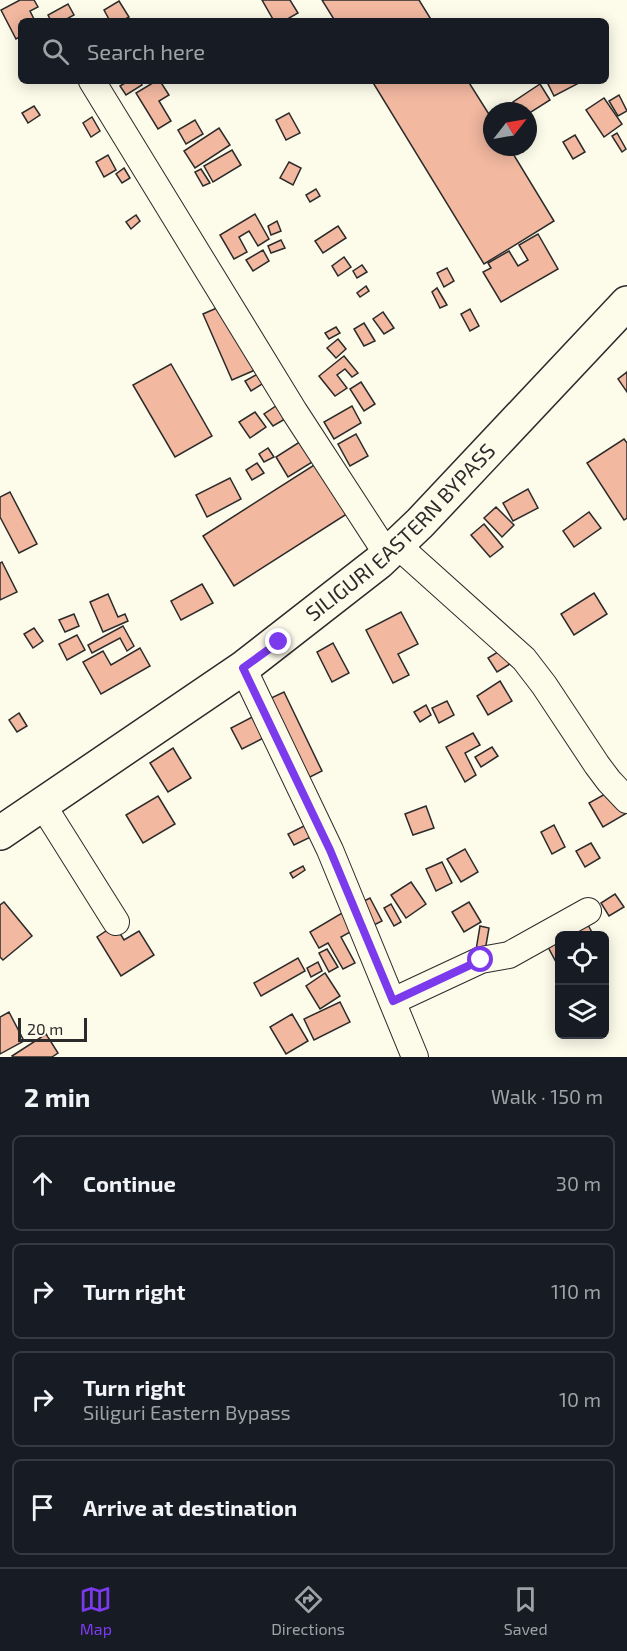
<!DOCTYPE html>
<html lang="en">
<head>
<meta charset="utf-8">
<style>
	:root { --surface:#171b24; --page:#20242c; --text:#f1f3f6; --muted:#9ea1a6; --line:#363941; --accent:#7c3aed }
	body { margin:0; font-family:"Exo 2",sans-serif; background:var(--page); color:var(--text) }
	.controls { position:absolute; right:18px; bottom:18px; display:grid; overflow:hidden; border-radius:9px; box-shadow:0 3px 15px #0003 }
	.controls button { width:54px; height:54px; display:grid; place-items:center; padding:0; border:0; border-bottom:2px solid var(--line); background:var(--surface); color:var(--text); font:30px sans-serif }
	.compass { position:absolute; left:483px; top:102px; width:54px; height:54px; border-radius:50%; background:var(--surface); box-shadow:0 3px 15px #0003; rotate:59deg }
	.scale { position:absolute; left:18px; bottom:15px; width:69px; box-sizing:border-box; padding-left:6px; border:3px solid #2b2b2b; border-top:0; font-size:16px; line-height:21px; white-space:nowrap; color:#2b2b2b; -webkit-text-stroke:4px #fdfbea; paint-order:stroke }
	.stop { position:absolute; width:18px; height:18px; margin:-14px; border:4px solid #7c3aed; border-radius:50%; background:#fff }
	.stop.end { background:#7c3aed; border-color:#fff; box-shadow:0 2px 6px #0008 }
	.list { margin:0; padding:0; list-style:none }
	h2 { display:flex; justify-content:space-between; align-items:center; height:78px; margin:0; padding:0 24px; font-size:26px }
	h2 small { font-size:20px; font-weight:400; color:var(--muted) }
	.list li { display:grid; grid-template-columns:39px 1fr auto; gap:18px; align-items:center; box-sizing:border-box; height:96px; margin:0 12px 12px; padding:0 12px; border:2px solid var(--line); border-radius:9px }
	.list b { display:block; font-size:22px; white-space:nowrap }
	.list p { margin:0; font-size:20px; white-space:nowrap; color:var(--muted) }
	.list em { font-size:20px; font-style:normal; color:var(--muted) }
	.icon { flex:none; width:33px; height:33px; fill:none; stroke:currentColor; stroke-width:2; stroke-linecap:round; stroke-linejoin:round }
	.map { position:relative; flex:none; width:627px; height:1057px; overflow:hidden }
	.search { position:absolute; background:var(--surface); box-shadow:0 3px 15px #0003; left:18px; right:18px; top:18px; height:66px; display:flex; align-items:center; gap:15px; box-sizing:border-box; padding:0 21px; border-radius:9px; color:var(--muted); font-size:22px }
	.sheet { height:510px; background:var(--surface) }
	nav { display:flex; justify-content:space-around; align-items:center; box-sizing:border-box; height:84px; border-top:2px solid var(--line); background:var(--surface); font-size:16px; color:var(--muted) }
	nav a { display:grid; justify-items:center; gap:3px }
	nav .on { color:var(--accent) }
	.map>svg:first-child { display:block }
	.building { fill:#f2b8a0; stroke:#2b2b2b; stroke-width:1.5 }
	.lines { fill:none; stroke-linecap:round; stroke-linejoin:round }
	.minor-casing { stroke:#2b2b2b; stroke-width:28 }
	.major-casing { stroke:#2b2b2b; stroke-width:36 }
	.minor { stroke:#fdfbea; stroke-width:26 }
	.major { stroke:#fdfbea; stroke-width:33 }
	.route { stroke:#7c3aed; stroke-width:8 }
	.labels { text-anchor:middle; stroke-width:4.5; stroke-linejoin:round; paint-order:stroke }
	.street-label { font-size:21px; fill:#2b2b2b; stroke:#fdfbea }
</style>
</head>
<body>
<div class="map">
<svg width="627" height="1057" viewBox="0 0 627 1057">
	<rect width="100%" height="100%" fill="#fdfbea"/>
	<g class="building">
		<path d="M20,0h14l4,7 -8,4 5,10h-14v15l-5,3 -15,-29z"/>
		<path d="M262,0h28l8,13 -14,8h-10z"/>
		<path d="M322,0h97l13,21h-97z"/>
		<path d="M119,1l10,16 -7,4h-12l-6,-11z"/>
		<path d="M68,4l6,11 -11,6h-12l-3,-6z"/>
		<path d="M128,81h12l2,4 -16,10 -6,-9z"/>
		<path d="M156,81h4l9,14 -10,6 12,20 -13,8 -22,-36z"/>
		<path d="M372,81h96l24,38v28h17l45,74 -70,43z"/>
		<path d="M549,81h29l1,2 -25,13 -7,-14z"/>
		<path d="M540,84l10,16 -22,14v-3h-9l-6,-9z"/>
		<path d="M619,95l8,16 -9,5 -9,-15z"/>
		<path d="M604,98l18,26 -18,13 -18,-27z"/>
		<path d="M34,106l6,9 -12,8 -6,-10z"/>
		<path d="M289,113l11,20 -14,7 -10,-20z"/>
		<path d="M92,117l8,14 -9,6 -8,-14z"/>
		<path d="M195,120l8,14 -17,10 -8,-14z"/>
		<path d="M219,128l11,17 -35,23 -11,-17z"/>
		<path d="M617,133l9,16 -4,3 -10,-16z"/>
		<path d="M575,135l10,17 -12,7 -10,-17z"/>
		<path d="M232,150l9,15 -28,17 -9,-16z"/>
		<path d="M108,155l8,15 -12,7 -8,-15z"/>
		<path d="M289,162l12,6 -8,17 -13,-7z"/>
		<path d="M124,168l6,10 -8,5 -6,-9z"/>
		<path d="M201,169l9,14 -7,3 -8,-14z"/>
		<path d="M316,189l4,7 -10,6 -4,-7z"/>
		<path d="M255,214l14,25 -11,7 -9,-15 -10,6 8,15 -13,7 -14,-24z"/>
		<path d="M136,215l4,6 -9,8 -5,-7z"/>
		<path d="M277,221l4,10 -10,4 -3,-9z"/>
		<path d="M338,226l8,12 -23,15 -8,-12z"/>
		<path d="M538,234l20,35 -57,33 -18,-30 8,-4 -3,-5 21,-12 9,15 10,-6 -9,-15z"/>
		<path d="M281,240l4,8 -14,5 -3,-7z"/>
		<path d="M263,250l6,11 -16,10 -7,-11z"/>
		<path d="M344,257l7,10 -13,9 -6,-10z"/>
		<path d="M362,265l5,7 -10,6 -4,-7z"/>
		<path d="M447,268l7,13 -10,6 -7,-14z"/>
		<path d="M366,286l3,5 -9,6 -3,-4z"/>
		<path d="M437,288l10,17 -7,3 -8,-16z"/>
		<path d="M226,304l29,66 -23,10 -29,-66z"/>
		<path d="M470,309l9,17 -9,5 -9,-17z"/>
		<path d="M383,312l11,16 -10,6 -11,-15z"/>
		<path d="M364,323l11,18 -11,5 -10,-17z"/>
		<path d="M336,327l4,6 -11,6 -4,-6z"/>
		<path d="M338,339l8,10 -10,9 -9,-10z"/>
		<path d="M344,356l14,17 -6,4 -7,-8 -8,6 10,13 -12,8 -16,-20z"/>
		<path d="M171,364l41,72 -37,21 -42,-72z"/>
		<path d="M265,370l5,9 -19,12 -6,-10z"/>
		<path d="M627,372v20l-9,-13z"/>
		<path d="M361,382l14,22 -11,7 -14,-22z"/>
		<path d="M276,406l9,13 -12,7 -9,-12z"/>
		<path d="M352,406l9,17 -27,16 -10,-17z"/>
		<path d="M255,412l11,15 -16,11 -11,-16z"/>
		<path d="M356,434l12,22 -18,10 -12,-22z"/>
		<path d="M309,436l13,20 -34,21 -12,-20z"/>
		<path d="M624,439l3,4v75l-3,2 -37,-57z"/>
		<path d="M268,448l6,9 -10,5 -5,-8z"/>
		<path d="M322,460l31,50 -119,76 -31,-50z"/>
		<path d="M257,463l7,10 -12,7 -6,-10z"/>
		<path d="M230,478l11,21 -34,18 -11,-22z"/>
		<path d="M528,489l10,19 -25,13 -10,-18z"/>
		<path d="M10,492l27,52 -18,9 -19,-36v-20z"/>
		<path d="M496,507l18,18 -12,12 -18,-19z"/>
		<path d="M589,512l12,16 -27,19 -11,-16z"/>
		<path d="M484,524l19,23 -13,10 -19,-22z"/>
		<path d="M2,562l15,30 -17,8v-37z"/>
		<path d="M202,584l11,19 -32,17 -10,-19z"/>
		<path d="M594,593l13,21 -33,21 -13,-21z"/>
		<path d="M108,594l10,23 7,-3 3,7 -25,11 -13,-30z"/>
		<path d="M401,612l17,32 -20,10 11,21 -16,8 -27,-53z"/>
		<path d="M74,614l5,12 -14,6 -6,-12z"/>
		<path d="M123,626l11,20 -7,5 -7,-13 -28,15 -4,-8z"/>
		<path d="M34,628l9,13 -10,7 -9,-14z"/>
		<path d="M77,635l8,15 -18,10 -8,-16z"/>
		<path d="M333,643l16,30 -17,9 -15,-30z"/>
		<path d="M140,648l10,18 -49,28 -18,-32 20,-11 8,14z"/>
		<path d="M501,650l9,14 -13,8 -9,-14z"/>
		<path d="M500,681l12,20 -24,14 -11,-19z"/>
		<path d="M284,692l38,79 -14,7 -39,-79z"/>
		<path d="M447,701l7,14 -15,8 -7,-15z"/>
		<path d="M426,705l5,10 -11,7 -6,-10z"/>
		<path d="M264,711l11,21 -33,17 -11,-21z"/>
		<path d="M19,713l8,13 -10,6 -8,-12z"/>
		<path d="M473,733l7,12 -15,8 11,22 -11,7 -19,-35z"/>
		<path d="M492,747l6,9 -17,11 -6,-10z"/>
		<path d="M173,748l18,30 -23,14 -18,-29z"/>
		<path d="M623,784l4,7v22l-24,14 -14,-24z"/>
		<path d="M158,796l17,28 -32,19 -17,-28z"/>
		<path d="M426,806l8,22 -21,7 -8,-21z"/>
		<path d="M310,823l5,12 -21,10 -6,-11z"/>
		<path d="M554,825l11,22 -13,7 -11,-22z"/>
		<path d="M591,843l9,15 -15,9 -9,-16z"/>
		<path d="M465,849l13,23 -17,10 -14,-23z"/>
		<path d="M442,862l10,21 -16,8 -10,-22z"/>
		<path d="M303,866l2,4 -12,8 -3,-5z"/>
		<path d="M411,882l15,22 -20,14 -15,-23z"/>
		<path d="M615,894l9,13 -15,9 -8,-13z"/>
		<path d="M370,898l12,23 -8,4 -12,-23z"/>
		<path d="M4,902l28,34 -29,24 -3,-3v-52z"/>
		<path d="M469,902l12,20 -17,10 -12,-20z"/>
		<path d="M391,904l10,18 -7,4 -10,-18z"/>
		<path d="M342,913l10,18 -11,6 14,26 -12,6 -15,-26 -9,5 -9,-16z"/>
		<path d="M115,925l9,15 15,-9 15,24 -33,21 -24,-39z"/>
		<path d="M588,925l6,11h-16l-2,-4z"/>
		<path d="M480,926l9,2 -4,23 -9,-1z"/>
		<path d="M560,940v20l-4,2 -8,-15z"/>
		<path d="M327,949l11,18 -9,5 -10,-19z"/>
		<path d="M298,958l7,13 -44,25 -7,-13z"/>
		<path d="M318,962l4,9 -11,6 -4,-9z"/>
		<path d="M325,973l15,23 -20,13 -14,-23z"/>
		<path d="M340,1002l10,20 -36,18 -10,-21z"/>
		<path d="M9,1012l15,29 -24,13v-37z"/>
		<path d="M292,1014l16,27 -22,13 -16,-27z"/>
		<path d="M46,1034l12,19 -6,4h-39l-1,-1z"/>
	</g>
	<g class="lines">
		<g class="minor-casing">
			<g id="minor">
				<path d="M92,81l202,330 93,143"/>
				<path d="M397,545l127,114 20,26 53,80 12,16 18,19"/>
				<path d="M243,668l87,182 85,207"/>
				<path d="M42,804l74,118"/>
				<path d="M393,1001l88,-41 28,-5 79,-44"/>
			</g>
		</g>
		<g class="major-casing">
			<g id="major">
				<path id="s1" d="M0,833l243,-165 136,-106 41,-39 207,-220"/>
			</g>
		</g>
		<use href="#minor" class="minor"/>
		<use href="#major" class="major"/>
	</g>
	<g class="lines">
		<path class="route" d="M279,642l-36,26 87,182 63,151 88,-41"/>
	</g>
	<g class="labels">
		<g class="street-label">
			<text dy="7" stroke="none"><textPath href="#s1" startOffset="502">SILIGURI EASTERN BYPASS</textPath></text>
		</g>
	</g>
</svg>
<div class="controls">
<button><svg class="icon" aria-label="locate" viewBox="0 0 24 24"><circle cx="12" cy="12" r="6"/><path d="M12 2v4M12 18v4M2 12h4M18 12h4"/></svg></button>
<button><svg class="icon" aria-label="layers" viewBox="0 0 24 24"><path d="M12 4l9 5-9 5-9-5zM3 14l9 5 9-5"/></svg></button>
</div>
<svg class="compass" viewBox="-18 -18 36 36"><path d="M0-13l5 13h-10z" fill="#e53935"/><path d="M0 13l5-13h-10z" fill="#9ea1a6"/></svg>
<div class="scale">20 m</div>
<div class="stop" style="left:481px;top:960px"></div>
<div class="stop end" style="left:279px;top:642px"></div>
<div class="search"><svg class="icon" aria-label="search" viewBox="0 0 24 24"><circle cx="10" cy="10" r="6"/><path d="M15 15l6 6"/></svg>Search here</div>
</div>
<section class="sheet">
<h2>2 min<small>Walk · 150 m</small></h2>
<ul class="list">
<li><svg class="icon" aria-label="ahead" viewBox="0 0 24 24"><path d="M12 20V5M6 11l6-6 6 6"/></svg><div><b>Continue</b></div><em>30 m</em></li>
<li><svg class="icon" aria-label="right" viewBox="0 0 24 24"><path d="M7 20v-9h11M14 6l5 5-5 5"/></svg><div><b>Turn right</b></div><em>110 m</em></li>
<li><svg class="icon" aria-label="right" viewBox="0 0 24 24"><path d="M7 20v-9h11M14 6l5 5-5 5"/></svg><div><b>Turn right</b><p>Siliguri Eastern Bypass</p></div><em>10 m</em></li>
<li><svg class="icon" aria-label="arrive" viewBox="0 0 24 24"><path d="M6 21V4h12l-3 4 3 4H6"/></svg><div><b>Arrive at destination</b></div></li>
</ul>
</section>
<nav>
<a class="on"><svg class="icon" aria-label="map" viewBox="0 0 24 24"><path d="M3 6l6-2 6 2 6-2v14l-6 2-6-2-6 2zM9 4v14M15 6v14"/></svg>Map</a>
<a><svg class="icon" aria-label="directions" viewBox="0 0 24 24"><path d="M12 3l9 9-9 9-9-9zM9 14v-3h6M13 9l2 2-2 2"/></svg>Directions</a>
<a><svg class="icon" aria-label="saved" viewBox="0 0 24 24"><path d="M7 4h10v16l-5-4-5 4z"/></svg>Saved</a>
</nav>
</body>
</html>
